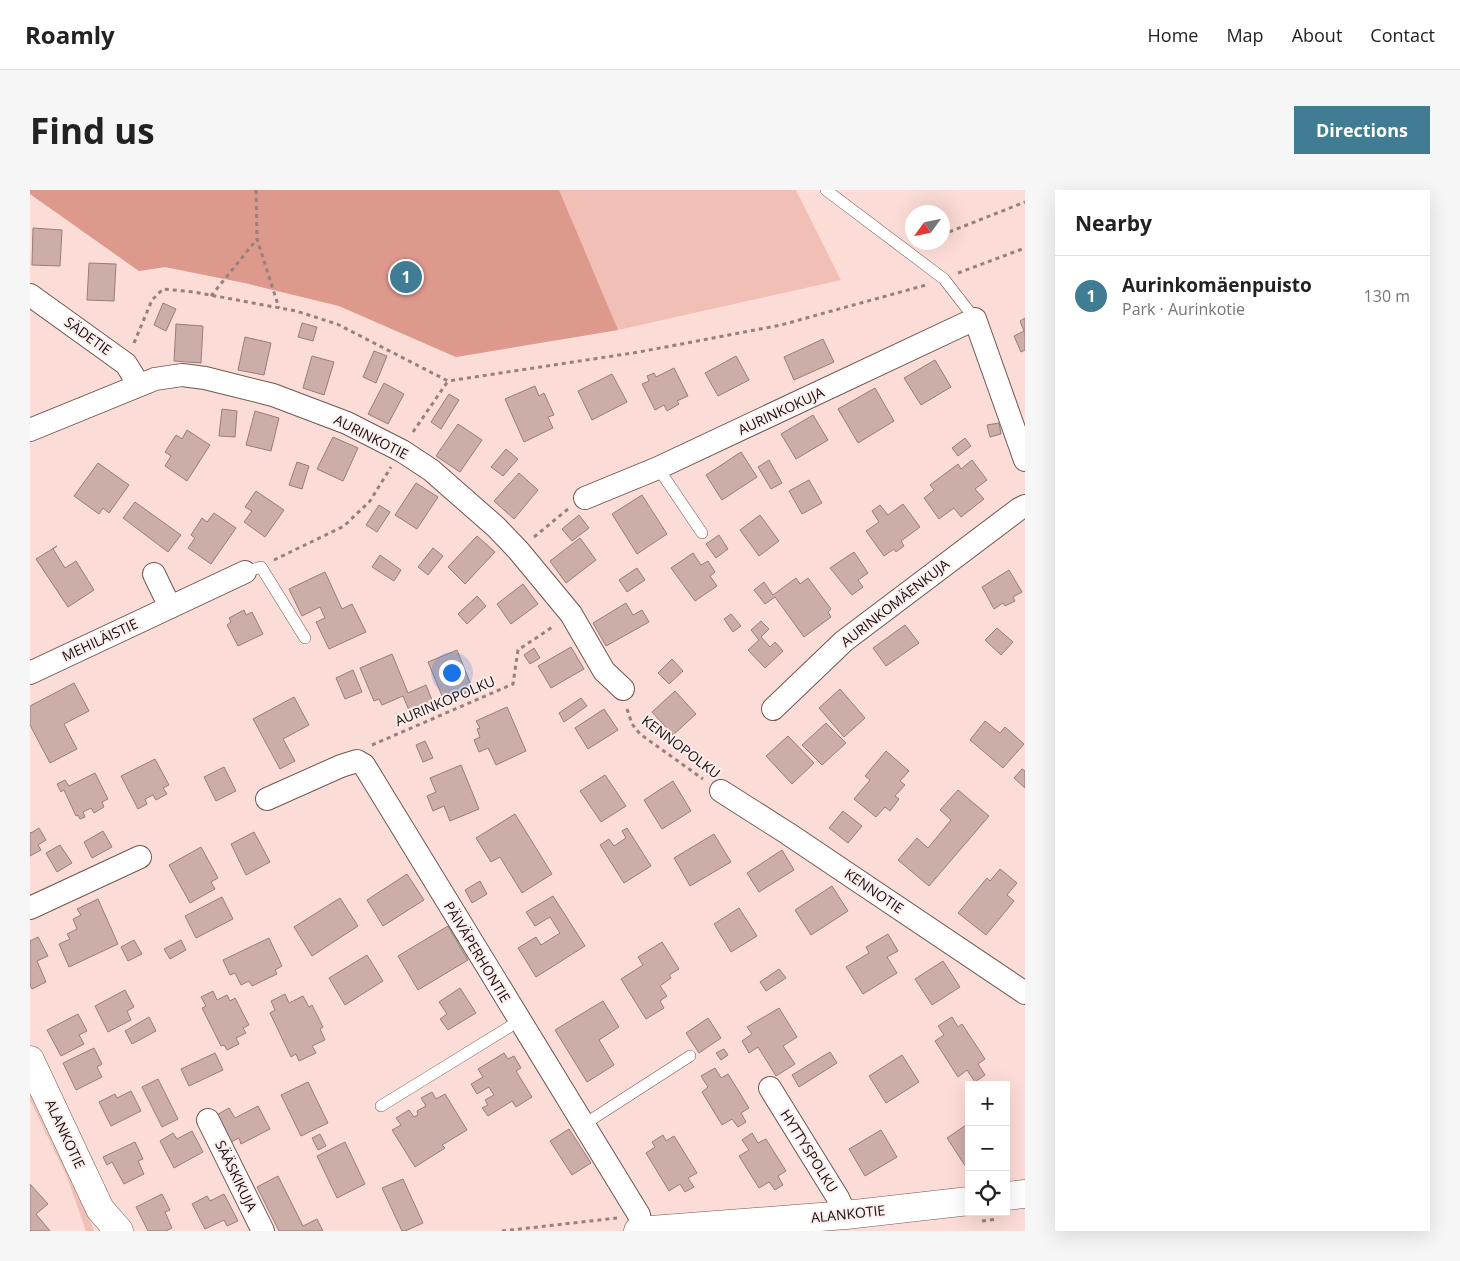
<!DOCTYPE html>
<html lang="en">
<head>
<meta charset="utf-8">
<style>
	:root { --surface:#fff; --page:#f6f6f6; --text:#222; --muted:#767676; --line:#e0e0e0; --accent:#407c93 }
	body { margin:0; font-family:"Open Sans",sans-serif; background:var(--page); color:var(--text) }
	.controls { position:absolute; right:15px; bottom:15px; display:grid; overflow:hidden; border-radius:0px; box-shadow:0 5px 20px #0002 }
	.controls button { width:45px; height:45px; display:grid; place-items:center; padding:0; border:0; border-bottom:1px solid var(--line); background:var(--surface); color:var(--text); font:25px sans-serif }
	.compass { position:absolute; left:875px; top:15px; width:45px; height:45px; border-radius:50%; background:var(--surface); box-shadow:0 5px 20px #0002; rotate:237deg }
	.you { position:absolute; left:421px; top:482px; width:18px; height:18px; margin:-12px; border:4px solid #fff; border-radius:50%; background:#1a73e8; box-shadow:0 0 0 8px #1a73e833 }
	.badge { display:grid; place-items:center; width:32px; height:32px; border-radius:50%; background:var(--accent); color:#fff; font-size:16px; font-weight:700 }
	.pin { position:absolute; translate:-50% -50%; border:2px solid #fff; box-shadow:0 1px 5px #0006 }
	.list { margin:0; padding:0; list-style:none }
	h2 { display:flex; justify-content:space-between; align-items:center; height:65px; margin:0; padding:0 20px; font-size:21px }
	h2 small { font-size:16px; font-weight:400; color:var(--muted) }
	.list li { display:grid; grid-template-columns:32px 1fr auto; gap:15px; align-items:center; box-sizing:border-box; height:80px; padding:0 20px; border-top:1px solid var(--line) }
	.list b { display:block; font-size:19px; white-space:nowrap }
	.list p { margin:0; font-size:16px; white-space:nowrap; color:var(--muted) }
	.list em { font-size:16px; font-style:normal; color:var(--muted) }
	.icon { flex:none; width:28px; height:28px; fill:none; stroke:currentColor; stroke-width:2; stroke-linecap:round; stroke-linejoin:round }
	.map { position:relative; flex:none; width:995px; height:1041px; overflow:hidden; border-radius:0px }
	header { display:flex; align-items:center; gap:30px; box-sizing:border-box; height:70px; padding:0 25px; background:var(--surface); border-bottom:1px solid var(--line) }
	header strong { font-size:24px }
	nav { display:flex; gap:28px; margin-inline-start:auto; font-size:18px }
	.intro { display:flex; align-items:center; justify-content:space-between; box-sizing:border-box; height:120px; padding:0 30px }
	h1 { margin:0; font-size:35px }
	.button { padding:12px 22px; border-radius:0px; background:var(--accent); color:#fff; font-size:18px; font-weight:700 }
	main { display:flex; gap:30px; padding:0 30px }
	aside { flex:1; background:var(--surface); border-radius:0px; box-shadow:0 5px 20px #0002 }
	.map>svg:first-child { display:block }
	.green { fill:#f2bfb6 }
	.forest { fill:#de998d }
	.building { fill:#ccaea9; stroke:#997d78 }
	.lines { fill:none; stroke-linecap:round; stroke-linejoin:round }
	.service-casing { stroke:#715652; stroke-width:12 }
	.minor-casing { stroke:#715652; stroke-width:24 }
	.tertiary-casing { stroke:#715652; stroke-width:29 }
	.path { stroke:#97817d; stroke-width:3; stroke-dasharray:4 4; stroke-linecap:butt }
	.service { stroke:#fff; stroke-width:11 }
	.minor { stroke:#fff; stroke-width:22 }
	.tertiary { stroke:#fff; stroke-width:28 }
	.labels { text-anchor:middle; stroke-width:4; stroke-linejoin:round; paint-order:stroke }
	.street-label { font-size:14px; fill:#1b110f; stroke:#fbeeec }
</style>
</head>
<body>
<header>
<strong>Roamly</strong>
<nav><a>Home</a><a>Map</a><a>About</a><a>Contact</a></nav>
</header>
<div class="intro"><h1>Find us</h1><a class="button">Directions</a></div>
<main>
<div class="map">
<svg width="995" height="1041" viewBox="0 0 995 1041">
	<rect width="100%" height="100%" fill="#fcdcd6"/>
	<g class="green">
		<path d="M0,0h766l45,90 -223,50 -162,27 -117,-51 -94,-23 -80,-16 -26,4 -109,-77z"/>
		<path d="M0,894l56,124 8,23h-8l-19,-54 -37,-77z"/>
	</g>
	<path class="forest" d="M0,0h529l59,140 -162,27 -117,-51 -94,-23 -80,-16 -26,4 -109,-77z"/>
	<g class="building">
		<path d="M3,38l29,2 -2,36 -28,-1z"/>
		<path d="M59,73l27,1 -2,37 -27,-1z"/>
		<path d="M133,113l13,6 -10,22 -12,-6z"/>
		<path d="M995,128v32l-4,2 -7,-16 10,-5 -4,-10z"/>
		<path d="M272,133l15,4 -4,14 -15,-4z"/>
		<path d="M146,134l27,2 -2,37 -27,-2z"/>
		<path d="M215,147l26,6 -7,32 -26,-5z"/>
		<path d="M793,149l11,23 -40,18 -10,-23z"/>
		<path d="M344,161l13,5 -11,27 -13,-6z"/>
		<path d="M282,166l22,6 -10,33 -21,-7z"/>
		<path d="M706,166l13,24 -31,16 -13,-23z"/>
		<path d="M905,170l16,27 -30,18 -17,-27z"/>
		<path d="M644,178l14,28 -11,5 2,3 -12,7 -3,-6 -9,5 -13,-26 7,-3 -2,-5 7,-3 2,4z"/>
		<path d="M582,184l15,28 -35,18 -14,-29z"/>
		<path d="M354,193l20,11 -16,30 -20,-10z"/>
		<path d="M505,196l4,10 5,-3 10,22 -6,2 5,11 -29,14 -19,-43z"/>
		<path d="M845,198l19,33 -36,22 -20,-34z"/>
		<path d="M419,204l10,6 -18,29 -10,-7z"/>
		<path d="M192,219l15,2 -2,26 -16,-1z"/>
		<path d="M225,221l24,7 -8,33 -25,-6z"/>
		<path d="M783,225l15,25 -32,19 -15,-25z"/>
		<path d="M969,233l2,11 -11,3 -3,-12z"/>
		<path d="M428,234l24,16 -22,32 -24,-16z"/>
		<path d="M157,240l23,15 -23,36 -22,-15 6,-10 -6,-4 11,-17 6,4z"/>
		<path d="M303,247l25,11 -15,33 -26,-12z"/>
		<path d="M935,248l6,8 -13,10 -6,-8z"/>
		<path d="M476,259l12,10 -15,17 -12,-9z"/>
		<path d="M711,262l16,25 -35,23 -16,-25z"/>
		<path d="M739,270l13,23 -11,6 -13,-22z"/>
		<path d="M942,270l15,20 -12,9 9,10 -23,18 -7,-9 -15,11 -15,-21 10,-8 -4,-5 28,-21 3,5z"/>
		<path d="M267,272l12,4 -7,23 -13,-4z"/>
		<path d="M68,273l31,22 -20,28 -6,-5 -4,6 -25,-18z"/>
		<path d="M489,283l19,17 -24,29 -20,-18z"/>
		<path d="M779,290l13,23 -20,11 -13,-23z"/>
		<path d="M386,293l22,14 -21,32 -22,-14z"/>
		<path d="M226,301l28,19 -19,27 -21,-15 8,-11 -7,-4z"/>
		<path d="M612,305l25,39 -30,20 -25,-40z"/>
		<path d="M105,312l46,33 -13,17 -45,-34z"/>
		<path d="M873,314l17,23 -19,14 3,5 -8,6 -2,-3 -10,7 -18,-25 13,-9 -7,-11 8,-6 8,10z"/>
		<path d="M349,315l11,7 -13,20 -11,-7z"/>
		<path d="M184,323l22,15 -25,36 -23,-16 7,-10 -4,-3 11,-17 5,4z"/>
		<path d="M549,325l10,13 -17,13 -10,-12z"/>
		<path d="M730,325l19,26 -20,15 -19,-26z"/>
		<path d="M689,345l9,14 -12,9 -10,-14z"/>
		<path d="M447,346l18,16 -30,32 -17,-17z"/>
		<path d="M550,348l16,22 -30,23 -16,-22z"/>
		<path d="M27,356l-4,3 12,19 11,-7 18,29 -26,17 -32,-48z"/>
		<path d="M403,358l10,8 -15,19 -10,-8z"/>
		<path d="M824,362l14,21 -10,7 5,7 -11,8 -22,-27z"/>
		<path d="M663,363l8,12 7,-4 7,11 -5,4 7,10 -22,15 -24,-33z"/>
		<path d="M350,365l21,15 -7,11 -22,-14z"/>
		<path d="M607,378l8,12 -18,12 -8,-12z"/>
		<path d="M979,380l13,22 -9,5 2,4 -10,5 -2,-3 -9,6 -12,-22z"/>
		<path d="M295,382l17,37 10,-5 14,28 -37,17 -13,-27 9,-4 -5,-11 -18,9 -13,-27z"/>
		<path d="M766,388l4,6 8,-6 23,31 -3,3 3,5 -27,20 -29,-40 -10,7 -11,-14 10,-8 9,13z"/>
		<path d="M493,394l15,20 -27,20 -14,-20z"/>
		<path d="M447,406l9,10 -19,18 -9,-10z"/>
		<path d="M596,413l7,12 9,-5 7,12 -43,24 -13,-23z"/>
		<path d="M214,420l2,5 6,-3 11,22 -25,12 -11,-21 4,-3 -2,-4z"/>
		<path d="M701,424l10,12 -8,6 -9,-13z"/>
		<path d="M731,431l8,8 -8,8 9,10 5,-5 8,9 -18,17 -17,-18 11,-10 -8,-10z"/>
		<path d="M875,435l14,18 -33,23 -13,-18z"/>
		<path d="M967,438l16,14 -12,13 -16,-15z"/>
		<path d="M541,457l13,22 -33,19 -13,-22z"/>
		<path d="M504,458l6,10 -10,6 -6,-9z"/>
		<path d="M427,460l16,40 -22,9 -3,-6 -6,3 -14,-34z"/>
		<path d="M362,464l16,39 18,-8 8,20 -23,10 -8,-19 -21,9 -3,-6 -5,2 -14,-33z"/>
		<path d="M642,469l11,12 -14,13 -11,-11z"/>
		<path d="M323,480l9,22 -17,7 -9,-21z"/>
		<path d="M44,493l15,28 -25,13 13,25 -27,14 -20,-38v-19z"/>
		<path d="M810,499l25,29 -21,19 -25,-29z"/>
		<path d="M645,501l21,23 -23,21 -21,-23z"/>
		<path d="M264,507l15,28 -26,14 12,22 -15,8 -27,-50z"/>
		<path d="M551,508l6,8 -23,16 -5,-9z"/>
		<path d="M477,517l19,44 -30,14 -8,-17 -9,4 -5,-12 6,-3 -3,-8 3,-1 -4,-7z"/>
		<path d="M574,519l14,21 -30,19 -13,-21z"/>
		<path d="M955,531l15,12 5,-6 19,17 -21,24 -33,-28z"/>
		<path d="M796,533l20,20 -24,22 -20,-20z"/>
		<path d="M758,546l26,27 -22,21 -26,-28z"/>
		<path d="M395,551l8,17 -10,4 -7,-17z"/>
		<path d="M856,561l23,20 -9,10 5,4 -10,11 4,3 -9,12 -5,-4 -9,10 -22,-18 16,-19 -5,-4z"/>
		<path d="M125,569l14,26 -6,3 4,6 -11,6 -3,-5 -8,4 2,5 -9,5 -17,-33z"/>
		<path d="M431,575l18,44 -29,12 -6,-15 -11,5 -6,-15 9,-4 -6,-14z"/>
		<path d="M194,577l12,24 -20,10 -12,-24z"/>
		<path d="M992,579l3,2v17l-11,-10z"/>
		<path d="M65,583l13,26 -6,3 2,5 -10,6 -3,-5 -8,4 2,5 -5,2 -2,-4 -2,1 -12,-26 -3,2 -4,-8 8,-4 4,6z"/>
		<path d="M575,585l21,31 -25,16 -21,-31z"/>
		<path d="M643,591l18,30 -29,18 -18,-29z"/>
		<path d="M928,600l31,26 -60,70 -31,-26 19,-22 11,10 23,-28 -11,-10z"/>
		<path d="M813,621l19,15 -14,17 -19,-15z"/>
		<path d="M485,624l37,60 -30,19 -22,-36 -9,5 -15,-24z"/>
		<path d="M9,638l7,12 -8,5 3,5 -11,6v-24l1,1z"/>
		<path d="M597,638l24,38 -27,17 -24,-38 9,-6 5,7 12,-8 -4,-7z"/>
		<path d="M73,641l9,16 -20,11 -8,-16z"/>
		<path d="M224,642l16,30 -24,13 -15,-31z"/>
		<path d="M684,644l17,28 -41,24 -16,-28z"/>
		<path d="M30,655l12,18 -15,9 -11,-19z"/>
		<path d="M171,657l17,31 -7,4 4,7 -25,14 -21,-38z"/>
		<path d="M752,660l12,20 -35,22 -12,-19z"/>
		<path d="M970,679l17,14 -10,12 7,6 -28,34 -28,-22 29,-35 3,3z"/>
		<path d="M377,684l17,26 -41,26 -16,-26z"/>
		<path d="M450,691l7,13 -15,9 -7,-13z"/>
		<path d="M802,696l16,25 -37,24 -16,-25z"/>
		<path d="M523,706l32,50 -49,31 -18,-29 18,-11 5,8 19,-12 -10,-16 -15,9 -9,-14z"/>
		<path d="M192,707l11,22 -37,19 -11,-22z"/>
		<path d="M310,708l18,28 -46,30 -18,-29z"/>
		<path d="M68,709l20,45 -49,23 -10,-23 11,-5 -3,-5 10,-5 -4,-10 8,-4 -4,-6z"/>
		<path d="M709,718l18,28 -26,16 -17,-28z"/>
		<path d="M418,736l20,34 -50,30 -20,-34z"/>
		<path d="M858,744l10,17 -11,6 10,16 -34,21 -17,-27 23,-14 -3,-6z"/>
		<path d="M8,747l10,19 -11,5 9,21 -14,7 -2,-4v-44z"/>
		<path d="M239,748l13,28 -7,4 2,4 -25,12 -3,-5 -8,4 -6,-12 -5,2 -7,-15z"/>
		<path d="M104,750l8,14 -14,7 -7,-14z"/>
		<path d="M151,750l5,10 -16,9 -6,-10z"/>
		<path d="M632,752l17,27 -10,6 2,3 -11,8 7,10 -7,5 4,7 -18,11 -25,-40 22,-14 -5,-8z"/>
		<path d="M337,765l16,26 -38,24 -16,-27z"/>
		<path d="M913,771l17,26 -28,18 -17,-26z"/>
		<path d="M749,779l7,9 -20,13 -6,-9z"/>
		<path d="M430,798l16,25 -28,17 -8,-11 7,-5 -8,-12z"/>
		<path d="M95,800l9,17 -7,4 4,9 -23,12 -13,-26z"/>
		<path d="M183,801l4,9 10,-5 3,6 5,-3 14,27 -6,3 3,5 -10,5 3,6 -12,6 -3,-5 -3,1 -19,-38 4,-2 -5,-9z"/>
		<path d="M255,804l4,9 14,-7 6,11 3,-2 11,22 -3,2 5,11 -13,6 4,7 -17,8 -3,-7 -5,3 -21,-44 5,-3 -4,-9z"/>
		<path d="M573,811l16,26 -20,13 15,25 -27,17 -32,-52z"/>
		<path d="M749,818l18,29 -14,9 12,18 -19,12 -18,-29 -9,6 -7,-12 10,-7 -5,-7z"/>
		<path d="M48,824l9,17 -8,4 5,9 -23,12 -14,-26z"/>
		<path d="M119,827l7,14 -24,13 -7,-13z"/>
		<path d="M922,827l6,10 4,-3 23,35 -7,5 7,11 -10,7 -8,-12 -9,7 -23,-36 9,-6 -6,-9z"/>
		<path d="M678,828l13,20 -22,15 -13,-20z"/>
		<path d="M64,858l8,16 -5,3 5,10 -26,13 -13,-27z"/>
		<path d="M694,859l4,6 -7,5 -5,-7z"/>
		<path d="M800,862l7,11 -38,24 -7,-12z"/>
		<path d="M185,863l8,17 -34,16 -8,-17z"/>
		<path d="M474,863l4,6 6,-3 7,12 -5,3 16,26 -16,10 -4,-6 -24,15 -6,-8 6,-3 -3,-5 9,-5 -5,-8 -12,7 -6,-10 12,-7 -5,-8z"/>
		<path d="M872,865l17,27 -33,21 -17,-27z"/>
		<path d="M685,878l6,10 7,-4 21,34 -8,5 5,9 -8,5 -6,-8 -10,6 -20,-33 6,-5 -7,-11z"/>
		<path d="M128,889l20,40 -16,8 -20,-40z"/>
		<path d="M278,892l20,41 -27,13 -20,-41z"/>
		<path d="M101,901l10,20 -30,15 -12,-24 16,-8 2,4z"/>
		<path d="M402,902l4,7 9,-5 22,36 -25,15 3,3 -30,19 -23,-37 9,-5 -5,-7 13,-8 5,7 4,-2 -1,-4 9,-5 -5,-8z"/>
		<path d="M228,916l12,23 -29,15 -2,-6 -10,5 -14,-27 14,-8 6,10z"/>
		<path d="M939,933v42l-3,2 -19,-29z"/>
		<path d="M539,939l22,34 -19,12 -22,-34z"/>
		<path d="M851,940l16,27 -32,19 -16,-27z"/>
		<path d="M162,941l11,21 -29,16 -14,-27 13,-8 4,6z"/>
		<path d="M722,943l6,10 8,-4 20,32 -8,5 5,9 -8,5 -6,-8 -10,6 -20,-32 10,-6 -7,-10z"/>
		<path d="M290,944l6,12 -8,4 -6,-12z"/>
		<path d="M633,945l3,6 8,-5 23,37 -9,5 6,9 -9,5 -5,-8 -11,7 -23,-38 9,-6 -3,-5z"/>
		<path d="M105,952l8,17 -5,2 6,13 -20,10 -12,-22 -5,3 -4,-8z"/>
		<path d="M315,952l20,42 -28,14 -20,-42z"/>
		<path d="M248,986l25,50 14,-7 6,12h-44l-22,-44z"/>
		<path d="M373,989l20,44 -18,8h-3l-20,-43z"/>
		<path d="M0,994l18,20 -12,10 14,17h-20z"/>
		<path d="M132,1004l8,16 -5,2 7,16 -6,3h-18l-12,-24z"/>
		<path d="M194,1004l14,27 -11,5 -3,-6 -19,9 -13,-25 15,-8 3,5z"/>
	</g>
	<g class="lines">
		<g class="service-casing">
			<g id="service">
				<path d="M796,0l118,89 31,40"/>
				<path d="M628,278l44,65"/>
				<path d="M215,382l16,-5 44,71"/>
				<path d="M351,916l138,-85"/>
				<path d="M553,935l107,-69"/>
			</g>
		</g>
		<g class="minor-casing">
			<g id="minor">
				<path d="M0,105l96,69 13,21"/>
				<path d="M0,240l125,-51 27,-4 23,3 68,17 74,28 55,28 29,19 65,57 22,23 53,64 33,57 19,18"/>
				<path d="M555,308l73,-30 317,-149 50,141"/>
				<path d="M124,384l16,33"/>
				<path d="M0,483l215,-101"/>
				<path d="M743,519l71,-68 175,-132 6,-3"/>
				<path d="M691,601l66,42 238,160"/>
				<path d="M237,609l74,-33 16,-5 7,4 275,450 3,16"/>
				<path d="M0,718l110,-51"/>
				<path d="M740,898l68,110 8,17"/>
				<path d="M178,930l55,111"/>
			</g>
		</g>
		<g class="tertiary-casing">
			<g id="tertiary">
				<path d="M0,870l70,149 19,22"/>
				<path d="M976,1006l19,-2"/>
				<path d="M608,1041l208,-16 123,-14"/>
			</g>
		</g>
		<g class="path">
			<path d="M226,0l1,49 22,69"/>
			<path d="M912,39l7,3 76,-30"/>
			<path d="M928,83l67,-25"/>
			<path d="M181,106l46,-57"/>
			<path d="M104,153l18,-43 11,-11 31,3 102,19 41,13 111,57 191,-29 142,-27 145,-40"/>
			<path d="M383,242l35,-51"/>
			<path d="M504,347l34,-28"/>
			<path d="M244,370l70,-34 26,-25 21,-34"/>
			<path d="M597,519l5,15 8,10 63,45"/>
			<path d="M342,555l141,-61 5,-34 36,-24"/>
			<path d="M952,1031l16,-2"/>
			<path d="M472,1041l115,-13"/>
		</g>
		<use href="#service" class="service"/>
		<use href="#minor" class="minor"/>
		<use href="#tertiary" class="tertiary"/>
	</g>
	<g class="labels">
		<g class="street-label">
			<text transform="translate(58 146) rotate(36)" y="5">SÄDETIE</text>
			<text transform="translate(751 221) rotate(-25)" y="5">AURINKOKUJA</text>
			<text transform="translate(341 247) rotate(27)" y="5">AURINKOTIE</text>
			<text transform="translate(865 413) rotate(-38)" y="5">AURINKOMÄENKUJA</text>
			<text transform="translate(70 450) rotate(-25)" y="5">MEHILÄISTIE</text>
			<text transform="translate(415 511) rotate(-23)" y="5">AURINKOPOLKU</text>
			<text transform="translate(651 557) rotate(37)" y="5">KENNOPOLKU</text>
			<text transform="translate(844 701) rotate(34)" y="5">KENNOTIE</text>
			<text transform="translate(447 762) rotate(59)" y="5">PÄIVÄPERHONTIE</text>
			<text transform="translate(35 944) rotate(65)" y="5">ALANKOTIE</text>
			<text transform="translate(779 961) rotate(58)" y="5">HYTTYSPOLKU</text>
			<text transform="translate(206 986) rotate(64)" y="5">SÄÄSKIKUJA</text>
			<text transform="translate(818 1024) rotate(-6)" y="5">ALANKOTIE</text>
		</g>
	</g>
</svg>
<div class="controls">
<button>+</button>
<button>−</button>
<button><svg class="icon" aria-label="locate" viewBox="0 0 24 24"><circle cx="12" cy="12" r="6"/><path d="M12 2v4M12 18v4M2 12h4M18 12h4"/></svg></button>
</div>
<svg class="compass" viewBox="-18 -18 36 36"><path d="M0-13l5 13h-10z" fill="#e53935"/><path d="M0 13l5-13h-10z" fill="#767676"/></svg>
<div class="you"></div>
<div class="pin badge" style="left:376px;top:87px">1</div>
</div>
<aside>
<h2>Nearby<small></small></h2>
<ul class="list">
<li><span class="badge">1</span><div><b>Aurinkomäenpuisto</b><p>Park · Aurinkotie</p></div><em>130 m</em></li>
</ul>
</aside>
</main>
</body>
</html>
